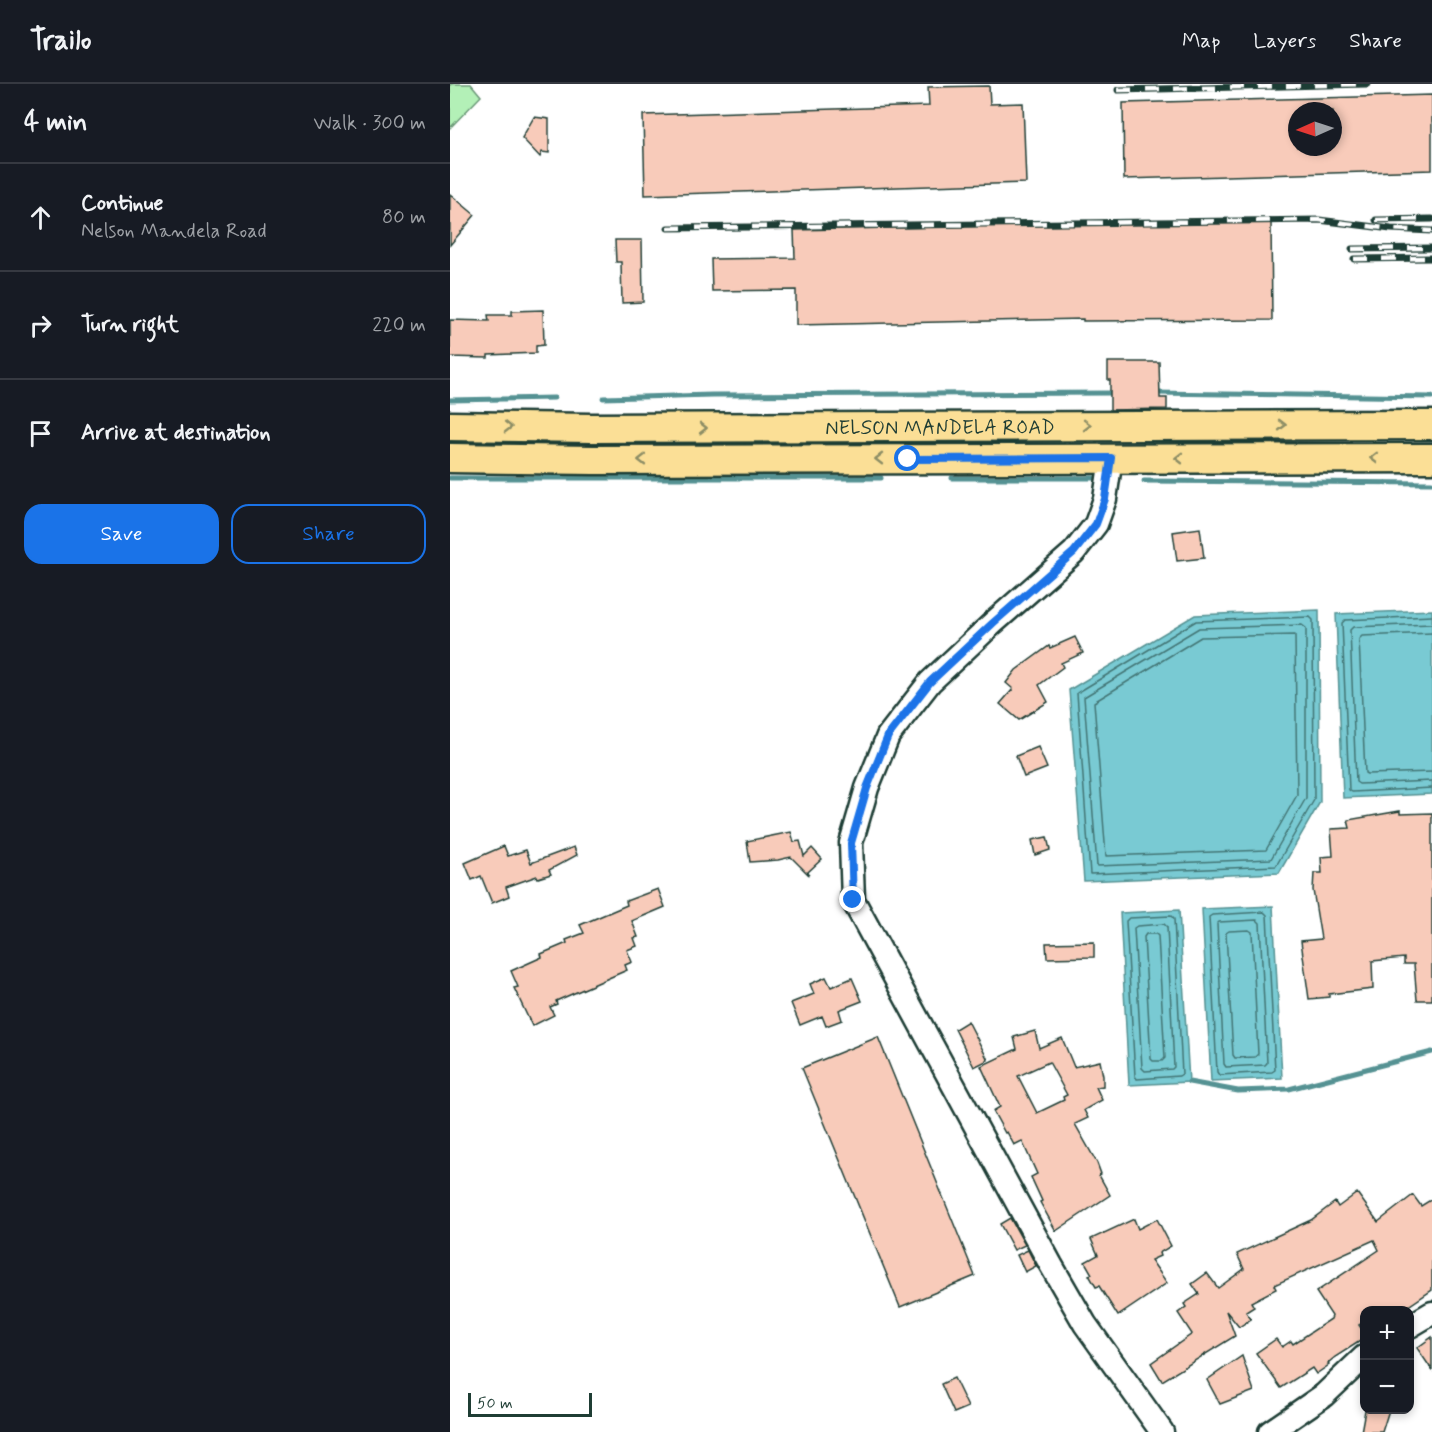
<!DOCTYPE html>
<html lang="en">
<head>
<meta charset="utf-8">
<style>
	:root { --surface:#171b24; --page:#242831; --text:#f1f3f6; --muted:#9ea1a6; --line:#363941; --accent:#1a73e8 }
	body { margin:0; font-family:Mynerve,sans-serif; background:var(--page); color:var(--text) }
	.controls { position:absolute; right:18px; bottom:18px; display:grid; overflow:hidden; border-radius:12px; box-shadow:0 3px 9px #0003 }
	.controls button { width:54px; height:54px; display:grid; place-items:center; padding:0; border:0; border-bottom:2px solid var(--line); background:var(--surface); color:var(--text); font:30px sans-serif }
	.compass { position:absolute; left:838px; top:18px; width:54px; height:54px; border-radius:50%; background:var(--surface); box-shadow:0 3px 9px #0003; rotate:267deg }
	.scale { position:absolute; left:18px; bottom:15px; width:124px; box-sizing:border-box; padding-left:6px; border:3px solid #1f3d34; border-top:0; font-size:16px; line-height:21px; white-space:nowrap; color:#1f3d34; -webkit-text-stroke:4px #fff; paint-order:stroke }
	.stop { position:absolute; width:18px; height:18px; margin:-14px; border:4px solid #1a73e8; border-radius:50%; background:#fff }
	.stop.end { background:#1a73e8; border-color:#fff; box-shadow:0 2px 6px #0008 }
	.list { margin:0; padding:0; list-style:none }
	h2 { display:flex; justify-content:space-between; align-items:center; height:78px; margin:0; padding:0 24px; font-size:26px }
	h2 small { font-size:20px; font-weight:400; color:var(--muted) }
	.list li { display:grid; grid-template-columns:39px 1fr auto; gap:18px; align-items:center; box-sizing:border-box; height:108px; padding:0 24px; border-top:2px solid var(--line) }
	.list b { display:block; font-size:22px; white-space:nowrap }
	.list p { margin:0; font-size:20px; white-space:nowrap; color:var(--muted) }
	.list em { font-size:20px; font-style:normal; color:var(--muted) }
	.actions { display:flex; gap:12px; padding:18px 24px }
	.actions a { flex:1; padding:14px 0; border:2px solid var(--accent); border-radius:18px; text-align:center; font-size:21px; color:var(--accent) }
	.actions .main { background:var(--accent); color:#fff }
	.icon { flex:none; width:33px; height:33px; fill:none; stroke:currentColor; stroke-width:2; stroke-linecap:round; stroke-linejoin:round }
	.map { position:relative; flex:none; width:982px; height:1348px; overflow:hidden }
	header { display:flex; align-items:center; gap:36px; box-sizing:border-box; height:84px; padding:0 30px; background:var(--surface); border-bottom:2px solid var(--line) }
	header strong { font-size:28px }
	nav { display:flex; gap:33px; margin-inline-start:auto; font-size:21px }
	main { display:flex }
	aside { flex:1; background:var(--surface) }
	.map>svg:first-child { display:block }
	.green { fill:#b3f0b7; stroke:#699676; stroke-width:1.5 }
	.water { fill:#79cad3; stroke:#559293; stroke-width:1.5 }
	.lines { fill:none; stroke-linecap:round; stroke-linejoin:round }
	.shore { stroke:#437574; stroke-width:1.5 }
	.stream { stroke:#559293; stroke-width:5 }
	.building { fill:#f8cbba; stroke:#1f3d34; stroke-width:1.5; fill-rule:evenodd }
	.minor-casing { stroke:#1f3d34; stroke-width:27 }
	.major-casing { stroke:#1f3d34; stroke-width:33 }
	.minor { stroke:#fff; stroke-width:22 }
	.major { stroke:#fbdf96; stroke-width:28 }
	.rail-casing { stroke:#1f3d34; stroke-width:7 }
	.rail { stroke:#fff; stroke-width:4.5; stroke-dasharray:14; stroke-linecap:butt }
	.oneway { stroke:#8d8e65 }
	.route { stroke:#1a73e8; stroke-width:8 }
	.labels { text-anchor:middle; stroke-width:5; stroke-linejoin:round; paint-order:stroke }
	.street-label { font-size:20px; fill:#1f3d34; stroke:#fff }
</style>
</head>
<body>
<header>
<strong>Trailo</strong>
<nav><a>Map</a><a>Layers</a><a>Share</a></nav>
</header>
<main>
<aside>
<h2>4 min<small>Walk · 300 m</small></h2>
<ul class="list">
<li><svg class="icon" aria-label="ahead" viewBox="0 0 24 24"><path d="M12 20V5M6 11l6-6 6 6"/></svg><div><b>Continue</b><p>Nelson Mandela Road</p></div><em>80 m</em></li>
<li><svg class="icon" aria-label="right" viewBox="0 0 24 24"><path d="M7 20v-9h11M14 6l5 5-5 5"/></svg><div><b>Turn right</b></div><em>220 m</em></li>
<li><svg class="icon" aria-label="arrive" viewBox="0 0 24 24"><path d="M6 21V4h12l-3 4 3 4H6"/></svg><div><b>Arrive at destination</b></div></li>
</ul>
<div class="actions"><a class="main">Save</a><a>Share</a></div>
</aside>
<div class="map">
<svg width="982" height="1348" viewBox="0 0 982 1348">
	<rect width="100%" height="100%" fill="#fff"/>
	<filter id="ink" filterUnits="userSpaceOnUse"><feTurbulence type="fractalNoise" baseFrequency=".0167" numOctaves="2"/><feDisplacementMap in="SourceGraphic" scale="12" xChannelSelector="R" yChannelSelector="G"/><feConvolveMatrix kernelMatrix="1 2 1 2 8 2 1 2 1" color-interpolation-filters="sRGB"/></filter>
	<g filter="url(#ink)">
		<path class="green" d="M0,0h21l10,12 -31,32z"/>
		<g class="water">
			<path d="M869,526l1,192 -41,71 -195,8 -15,-191 126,-75z"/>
			<path d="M982,526v184l-89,4 -7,-184z"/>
			<path d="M823,822l9,172 -71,3 -9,-172z"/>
			<path d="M729,826l10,172 -60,3 -9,-172z"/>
		</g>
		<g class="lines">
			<g class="shore">
				<path d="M982,532l-87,4 -3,3 7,167 3,2 80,-4"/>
				<path d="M860,533l3,3 1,180 -38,66 -186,8 -13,-181 119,-72z"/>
				<path d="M982,540l-79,3 -3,3 6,152 3,2 73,-3"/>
				<path d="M852,541l4,3v170l-35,61 -174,7 -13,-169 115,-69z"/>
				<path d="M982,549l-70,3 -3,3 6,134 2,1 65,-2"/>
				<path d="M845,551l2,160 -31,55 -160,6 -12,-154 107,-65z"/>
				<path d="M814,828l3,3 8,155 -3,2 -53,3 -2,-3 -8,-155 3,-2z"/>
				<path d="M721,832l3,3 8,155 -3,2 -42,3 -2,-3 -9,-155 3,-3z"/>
				<path d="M807,836l3,3 7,140 -2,2 -39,2 -2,-3 -7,-140 2,-2z"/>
				<path d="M714,840l3,3 7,140 -2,2 -27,2 -3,-3 -8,-140 3,-2z"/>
				<path d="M799,846l3,2 6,122 -3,3 -20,1 -2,-3 -7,-122 3,-2z"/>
				<path d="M696,850h10l2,2 7,122 -3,3h-9l-2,-2 -7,-122z"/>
			</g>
			<g class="stream">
				<path d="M704,309l278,4"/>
				<path d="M153,314l109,-3 402,-2"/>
				<path d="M0,316l104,-2"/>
				<path d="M0,394h431"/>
				<path d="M502,394h142"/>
				<path d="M694,397l288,2"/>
				<path d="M739,998l49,9 51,-2 143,-37"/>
			</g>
		</g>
		<g class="building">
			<path d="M539,2l1,18 33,-1 3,80 -381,12 -2,-80 286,-9 -1,-19z"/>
			<path d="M982,11v75l-308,9 -1,-76zM847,27h36v36h-36z"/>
			<path d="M84,33l15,2v34l-7,-1 -2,5 -18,-19z"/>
			<path d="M0,110l25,21 -25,30z"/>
			<path d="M821,139l1,97 -189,1v-2l-287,6v-35l-84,1 -1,-32 84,-1 -1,-28 289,-6z"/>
			<path d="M165,156h27l1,62 -21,1 -1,-41h-5z"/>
			<path d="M93,226l1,35 -8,1v7l-48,2v3l-38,-1v-37l39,1 -1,-6h24v-4z"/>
			<path d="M658,278h51l1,36h7v11l-57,1v-30h-2z"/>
			<path d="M750,444l4,30 -27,3 -4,-29z"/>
			<path d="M625,553l8,16 -22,10 2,4 -24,18 9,17 -29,18 -19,-16 13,-15 -7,-6 10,-13 33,-24 1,2z"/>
			<path d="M588,663l9,21 -23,9 -8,-21z"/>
			<path d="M950,727v3l32,-1v187h-15l-3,-36h-10v-6l-32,3 1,28 -44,5v3l-20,2 -8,-58 20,-2 -8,-49 1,-17h8l-1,-16 12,-1 -2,-27 19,-1 -2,-8z"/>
			<path d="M341,748l3,10 6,-1 4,15 8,-8 10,11 -14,13 1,3 -18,-18 -13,3 -28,2 -3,-21z"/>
			<path d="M597,753l3,13 -15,5 -3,-15z"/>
			<path d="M54,762l4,10 18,-6 5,13 43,-16 3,8 -28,15 2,4 -13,4 -1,-2 -31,11 3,9 -17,7 -11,-27 -9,4 -7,-17z"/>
			<path d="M208,805l7,18 -33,14 6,16 -4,1 3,8 -10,4 5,12 -7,3 2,5 -71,31 1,3 -7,3 4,8 -22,11 -18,-38 4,-1 -7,-16 31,-14 -1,-3 26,-11 -1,-3 18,-7 -4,-8 47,-20 -1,-4z"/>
			<path d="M644,858v15l-47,1 -1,-15z"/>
			<path d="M376,893l5,10 21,-9 10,23 -23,9 3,10 -16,6 -4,-10 -22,9 -9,-22 23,-9 -4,-10z"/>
			<path d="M518,937l20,39 -14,7 -19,-38z"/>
			<path d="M585,947l4,17 23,-10 12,29 26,-6 3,15v10l-7,1 6,13 -18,10 4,8 -13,6 22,39 4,11 -2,1 11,20 -54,36 -16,-29 2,-1 -11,-24 6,-3 -15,-33 -8,4 -7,-13 -2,1 -12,-22 7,-4 -19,-41 36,-17 -3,-12zM599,978l18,33 -4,2 1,3 -27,13 -19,-37z"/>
			<path d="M428,953l97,239 -75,31 -98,-239z"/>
			<path d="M907,1109l21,29 35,-27 8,11 11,-7v91l-31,21h-36v10l-6,4 6,9v4l-30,19 -7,6 1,2 -13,9 -4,-6 -31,20 -25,-35 20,-14 6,8 9,-6 2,3 38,-25 1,-3 -16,-24 63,-42 -5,-10 -100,45 2,4 -25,13 3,5 -8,5 5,7 -12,8 -13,-16 9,25 -73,45 -11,-18 41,-29 -14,-21 8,-6 -2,-3 15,-10 -7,-10 15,-11 11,15 26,-19 -7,-15 74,-34 24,-18 3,5z"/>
			<path d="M560,1134l15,27 -11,5 -14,-26z"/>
			<path d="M684,1135l4,10 19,-10 14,27 -12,7 1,3 -9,4 16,23 -49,33 -19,-30 -3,1 -7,-12 3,-1 -7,-12 13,-7 -7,-16z"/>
			<path d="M578,1166l8,16 -11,6 -8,-17z"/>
			<path d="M982,1253v33l-15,-22z"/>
			<path d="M792,1272l12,35 -34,13 -13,-24z"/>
			<path d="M504,1294l14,29 -14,6 -13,-29z"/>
			<path d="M915,1326h24l-7,22h-21z"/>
		</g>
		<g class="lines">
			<g class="minor-casing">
				<g id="minor">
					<path d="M661,374l-6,41 -9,25 -22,28 -81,71 -63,59 -42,54 -21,52 -16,55 2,57 198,365 34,59 77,108"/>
					<path d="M960,1242l22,-13"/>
					<path d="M820,1348l54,-37 40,-38"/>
				</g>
			</g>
			<g class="major-casing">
				<g id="major">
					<path id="s1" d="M0,342l142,2 840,-3"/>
					<path d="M0,374l144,2 838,-2"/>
				</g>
			</g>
			<use href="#minor" class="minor"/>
			<use href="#major" class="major"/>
			<g class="rail-casing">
				<g id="rail">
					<path d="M668,6l249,-6"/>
					<path d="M926,136l56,-1"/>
					<path d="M218,144l651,-8 72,9 41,2"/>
					<path d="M902,165l80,-1"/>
					<path d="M904,175l78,-1"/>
				</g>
			</g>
			<use href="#rail" class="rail"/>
		</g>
		<defs><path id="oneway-chevron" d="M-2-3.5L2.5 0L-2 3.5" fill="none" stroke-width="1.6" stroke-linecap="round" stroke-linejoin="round" transform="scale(1.5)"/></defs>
		<g class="oneway">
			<use href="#oneway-chevron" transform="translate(637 341)"/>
			<use href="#oneway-chevron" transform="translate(832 341)"/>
			<use href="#oneway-chevron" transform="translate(58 343) rotate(1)"/>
			<use href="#oneway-chevron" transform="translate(253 344)"/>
			<use href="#oneway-chevron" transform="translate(729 374) rotate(-180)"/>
			<use href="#oneway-chevron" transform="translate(924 374) rotate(-180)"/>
			<use href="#oneway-chevron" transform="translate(429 375) rotate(180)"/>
			<use href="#oneway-chevron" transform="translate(192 376) rotate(180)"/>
		</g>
	</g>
	<g class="lines" filter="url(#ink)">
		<path class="route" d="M403,816l-2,-57 16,-55 21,-52 42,-54 63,-59 81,-71 22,-28 9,-25 6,-41 -203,1"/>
	</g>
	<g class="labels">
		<g class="street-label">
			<text dy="7" stroke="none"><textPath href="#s1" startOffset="490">NELSON MANDELA ROAD</textPath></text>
		</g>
	</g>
</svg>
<div class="controls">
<button>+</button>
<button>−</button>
</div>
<svg class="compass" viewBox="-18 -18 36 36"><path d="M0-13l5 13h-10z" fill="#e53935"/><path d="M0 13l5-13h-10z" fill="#9ea1a6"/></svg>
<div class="scale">50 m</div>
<div class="stop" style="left:458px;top:375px"></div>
<div class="stop end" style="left:403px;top:816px"></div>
</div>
</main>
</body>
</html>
